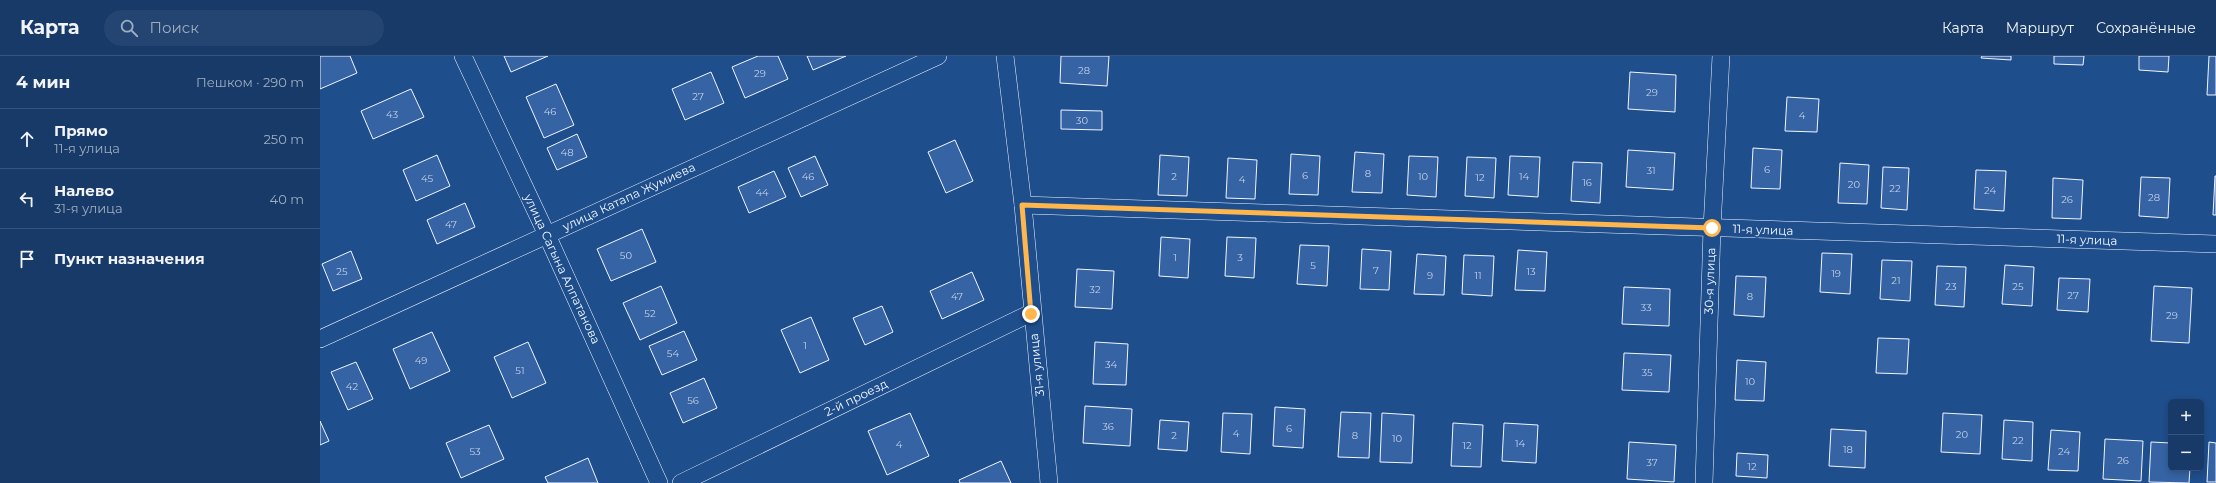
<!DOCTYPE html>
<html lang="ru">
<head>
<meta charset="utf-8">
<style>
	:root { --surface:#173a69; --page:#244571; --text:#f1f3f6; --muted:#9eadc0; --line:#36547d }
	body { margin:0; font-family:Montserrat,sans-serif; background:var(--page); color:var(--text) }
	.controls { position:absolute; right:12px; bottom:12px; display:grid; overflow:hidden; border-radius:6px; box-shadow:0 2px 6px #0003 }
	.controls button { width:36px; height:36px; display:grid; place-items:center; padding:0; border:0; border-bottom:1px solid var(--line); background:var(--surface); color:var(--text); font:20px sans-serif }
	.stop { position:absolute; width:12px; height:12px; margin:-9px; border:3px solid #ffb74d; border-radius:50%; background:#fff }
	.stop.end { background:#ffb74d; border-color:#fff; box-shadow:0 1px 4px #0008 }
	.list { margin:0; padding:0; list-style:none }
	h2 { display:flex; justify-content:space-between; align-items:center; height:52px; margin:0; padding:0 16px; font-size:17px }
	h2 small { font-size:13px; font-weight:400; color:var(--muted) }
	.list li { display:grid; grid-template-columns:26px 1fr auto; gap:12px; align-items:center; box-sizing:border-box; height:60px; padding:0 16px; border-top:1px solid var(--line) }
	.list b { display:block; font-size:15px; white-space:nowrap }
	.list p { margin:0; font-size:13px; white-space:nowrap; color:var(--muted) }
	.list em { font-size:13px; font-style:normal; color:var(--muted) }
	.icon { flex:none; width:22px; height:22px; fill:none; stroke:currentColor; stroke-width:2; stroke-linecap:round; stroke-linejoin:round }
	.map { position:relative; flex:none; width:1896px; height:427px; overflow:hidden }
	header { display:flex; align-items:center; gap:24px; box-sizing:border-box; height:56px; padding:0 20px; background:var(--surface); border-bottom:1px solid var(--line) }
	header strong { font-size:19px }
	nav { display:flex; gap:22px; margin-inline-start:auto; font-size:14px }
	.search { width:280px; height:36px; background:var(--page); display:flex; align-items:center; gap:10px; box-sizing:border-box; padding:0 14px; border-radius:22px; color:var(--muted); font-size:15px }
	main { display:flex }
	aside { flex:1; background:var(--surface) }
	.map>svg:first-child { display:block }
	.building { fill:#3563a3; stroke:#f2f6ff }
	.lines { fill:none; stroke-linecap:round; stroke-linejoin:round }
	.minor-casing { stroke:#f2f6ff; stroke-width:18 }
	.minor { stroke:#1f4e8c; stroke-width:17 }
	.route { stroke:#ffb74d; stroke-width:5 }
	.labels { text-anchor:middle; stroke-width:3; stroke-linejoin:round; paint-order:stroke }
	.number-label { font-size:10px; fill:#c3d1e8 }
	.street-label { font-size:12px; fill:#f2f6ff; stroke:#1f4e8c }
</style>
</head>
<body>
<header>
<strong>Карта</strong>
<div class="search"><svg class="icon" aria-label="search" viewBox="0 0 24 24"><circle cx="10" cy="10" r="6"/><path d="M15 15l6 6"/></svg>Поиск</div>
<nav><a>Карта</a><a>Маршрут</a><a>Сохранённые</a></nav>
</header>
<main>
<aside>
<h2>4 мин<small>Пешком · 290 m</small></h2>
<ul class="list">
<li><svg class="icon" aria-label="ahead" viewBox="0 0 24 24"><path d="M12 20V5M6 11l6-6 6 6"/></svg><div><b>Прямо</b><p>11-я улица</p></div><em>250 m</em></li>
<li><svg class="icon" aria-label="left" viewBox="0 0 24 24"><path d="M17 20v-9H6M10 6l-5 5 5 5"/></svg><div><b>Налево</b><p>31-я улица</p></div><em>40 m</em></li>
<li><svg class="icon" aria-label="arrive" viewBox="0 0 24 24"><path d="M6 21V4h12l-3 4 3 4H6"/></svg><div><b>Пункт назначения</b></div></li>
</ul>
</aside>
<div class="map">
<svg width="1896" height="427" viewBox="0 0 1896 427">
	<rect width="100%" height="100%" fill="#1f4e8c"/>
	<g class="building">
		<path d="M0,0h30l7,17 -37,16z"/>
		<path d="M184,0h44l-37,16z"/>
		<path d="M438,0h20l10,23 -43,19 -13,-31z"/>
		<path d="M487,0h39l-33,14z"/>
		<path d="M741,0h48l-2,30 -47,-3z"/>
		<path d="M1662,0h29v4l-30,-2z"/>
		<path d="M1734,0h30l-1,9 -29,-1z"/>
		<path d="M1819,0h30l-1,16 -29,-2z"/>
		<path d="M1889,0h7v39h-9z"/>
		<path d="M391,16l13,31 -39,17 -13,-31z"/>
		<path d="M1310,16l46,3 -1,37 -47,-3z"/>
		<path d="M236,28l18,41 -30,13 -18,-41z"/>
		<path d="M91,33l13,28 -51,22 -12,-28z"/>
		<path d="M1467,41l32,2 -2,33 -32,-1z"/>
		<path d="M741,54l41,1v19l-41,-1z"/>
		<path d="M257,78l10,23 -30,13 -10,-22z"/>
		<path d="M635,84l18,41 -27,12 -18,-41z"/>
		<path d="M1433,92l29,2 -2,39 -29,-1z"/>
		<path d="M1308,94l47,3 -2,37 -47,-3z"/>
		<path d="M1035,96l29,2 -2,39 -30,-1z"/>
		<path d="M971,98l29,2 -2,39 -29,-1z"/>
		<path d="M117,99l13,31 -34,15 -13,-31z"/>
		<path d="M840,99l29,2 -2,39 -29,-1z"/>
		<path d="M495,100l13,29 -27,12 -13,-29z"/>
		<path d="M1089,100l29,1 -2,40 -29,-2z"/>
		<path d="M1190,100l30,1 -2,40 -30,-2z"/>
		<path d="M1147,101l29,1 -2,40 -29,-2z"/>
		<path d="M908,102l29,2 -2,39 -29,-1z"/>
		<path d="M1253,106l29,1 -2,40 -29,-2z"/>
		<path d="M1520,107l29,2 -2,39 -29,-1z"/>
		<path d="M1563,111l26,1 -2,42 -26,-2z"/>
		<path d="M1656,114l30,1 -2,40 -30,-2z"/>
		<path d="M454,115l12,26 -37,16 -11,-26z"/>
		<path d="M1895,120h1v39h-3z"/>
		<path d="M1821,121l29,1 -2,40 -29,-2z"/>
		<path d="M1733,122l30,2 -2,39 -29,-1z"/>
		<path d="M145,147l10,24 -38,17 -10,-24z"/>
		<path d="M322,173l14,33 -45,19 -14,-32z"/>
		<path d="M841,181l29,2 -2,39 -29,-2z"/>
		<path d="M907,181l29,1 -2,40 -29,-2z"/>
		<path d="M980,189l29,1 -2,40 -30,-2z"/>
		<path d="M1042,193l29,2 -2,39 -29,-1z"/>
		<path d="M1198,194l29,2 -2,39 -30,-1z"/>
		<path d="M31,195l11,28 -29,12 -11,-27z"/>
		<path d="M1502,197l30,1 -2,40 -30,-2z"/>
		<path d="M1097,198l29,2 -2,39 -30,-1z"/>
		<path d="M1144,199l30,1 -2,40 -30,-2z"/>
		<path d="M1562,204l30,1 -2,40 -30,-2z"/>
		<path d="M1685,209l29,2 -2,39 -30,-2z"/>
		<path d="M1617,210l29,1 -2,40 -29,-2z"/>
		<path d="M757,213l37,2 -2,38 -37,-2z"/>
		<path d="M652,216l12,28 -42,19 -12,-28z"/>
		<path d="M1416,220l30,1 -2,40 -30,-2z"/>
		<path d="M1739,222l31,1 -2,33 -31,-2z"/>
		<path d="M341,230l16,37 -37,17 -17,-37z"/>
		<path d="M1834,230l38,2 -3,55 -38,-2z"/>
		<path d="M1304,231l46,2 -1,37 -47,-2z"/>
		<path d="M562,250l11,26 -28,13 -12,-27z"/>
		<path d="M491,261l18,43 -29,13 -19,-43z"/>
		<path d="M364,275l13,29 -35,15 -13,-29z"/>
		<path d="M112,276l18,39 -40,18 -17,-40z"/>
		<path d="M1558,282l31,1 -2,35 -31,-1z"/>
		<path d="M208,286l18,41 -34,15 -18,-41z"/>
		<path d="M775,286l33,2 -2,41 -33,-1z"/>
		<path d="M1304,297l47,2 -2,37 -47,-2z"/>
		<path d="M1417,304l29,2 -2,39 -29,-1z"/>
		<path d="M36,306l17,37 -25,11 -17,-38z"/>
		<path d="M384,322l13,30 -34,15 -13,-30z"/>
		<path d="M765,350l47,3 -2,37 -47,-3z"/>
		<path d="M955,351l30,2 -2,39 -30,-2z"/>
		<path d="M1021,356l30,1 -2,45 -31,-1z"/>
		<path d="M590,357l19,43 -42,19 -19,-44z"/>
		<path d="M903,357l29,1 -2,40 -29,-2z"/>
		<path d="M1062,357l32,2 -2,48 -32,-1z"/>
		<path d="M1623,357l39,2 -2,39 -39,-2z"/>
		<path d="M840,364l29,2 -2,29 -29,-2z"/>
		<path d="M1684,364l29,2 -1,39 -30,-2z"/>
		<path d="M0,365l9,20 -9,4z"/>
		<path d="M1133,367l30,2 -2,42 -30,-1z"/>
		<path d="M1184,367l34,2 -2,38 -34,-2z"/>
		<path d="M169,369l15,34 -43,19 -15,-35z"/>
		<path d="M1511,373l35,2 -1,37 -36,-2z"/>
		<path d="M1731,374l29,2 -2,39 -30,-1z"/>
		<path d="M1785,383l38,2 -2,40 -38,-2z"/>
		<path d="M1309,386l47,3 -2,37 -47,-3z"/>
		<path d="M1831,386l20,1v25h19l-1,15 -40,-1z"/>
		<path d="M1889,386l7,1v39h-9z"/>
		<path d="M1417,397l31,2 -1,23 -31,-2z"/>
		<path d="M268,402l10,25h-50l-3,-6z"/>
		<path d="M681,405l10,22h-51l-1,-3z"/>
	</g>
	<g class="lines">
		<g class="minor-casing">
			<g id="minor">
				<path d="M143,0l84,179 112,248"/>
				<path d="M685,0l18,149 26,278"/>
				<path d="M703,149l1193,39"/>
				<path d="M0,283l618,-283"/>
				<path d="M361,427l350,-170"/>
				<path d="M1384,427l8,-255 9,-172"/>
			</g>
		</g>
		<use href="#minor" class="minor"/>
	</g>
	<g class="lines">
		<path class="route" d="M711,258l-9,-109 690,23"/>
	</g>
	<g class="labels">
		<g class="number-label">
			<text x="764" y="18">28</text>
			<text x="440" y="21">29</text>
			<text x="1332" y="40">29</text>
			<text x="378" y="44">27</text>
			<text x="230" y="59">46</text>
			<text x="72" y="62">43</text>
			<text x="1482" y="63">4</text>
			<text x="762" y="68">30</text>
			<text x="247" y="100">48</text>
			<text x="1447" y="117">6</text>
			<text x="1331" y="118">31</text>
			<text x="1048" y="121">8</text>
			<text x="985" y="123">6</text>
			<text x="488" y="124">46</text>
			<text x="854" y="124">2</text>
			<text x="1103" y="124">10</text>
			<text x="1204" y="124">14</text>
			<text x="1160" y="125">12</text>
			<text x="107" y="126">45</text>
			<text x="922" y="127">4</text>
			<text x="1267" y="130">16</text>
			<text x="1534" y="132">20</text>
			<text x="1575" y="136">22</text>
			<text x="1670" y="138">24</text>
			<text x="442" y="140">44</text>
			<text x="1834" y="145">28</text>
			<text x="1747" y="147">26</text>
			<text x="131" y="172">47</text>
			<text x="306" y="203">50</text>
			<text x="855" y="205">1</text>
			<text x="920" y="205">3</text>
			<text x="993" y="213">5</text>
			<text x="1056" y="218">7</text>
			<text x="22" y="219">25</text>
			<text x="1211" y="219">13</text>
			<text x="1516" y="221">19</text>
			<text x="1110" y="223">9</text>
			<text x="1158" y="223">11</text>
			<text x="1576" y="228">21</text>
			<text x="1631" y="234">23</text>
			<text x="1698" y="234">25</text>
			<text x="775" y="237">32</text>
			<text x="1753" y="243">27</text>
			<text x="637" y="244">47</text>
			<text x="1430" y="244">8</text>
			<text x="1326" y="255">33</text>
			<text x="330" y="261">52</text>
			<text x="1852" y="263">29</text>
			<text x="485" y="293">1</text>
			<text x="353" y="301">54</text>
			<text x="101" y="308">49</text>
			<text x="791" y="312">34</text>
			<text x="200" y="318">51</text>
			<text x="1327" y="320">35</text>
			<text x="1430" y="329">10</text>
			<text x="32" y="334">42</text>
			<text x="373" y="348">56</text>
			<text x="788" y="374">36</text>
			<text x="969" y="376">6</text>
			<text x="916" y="381">4</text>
			<text x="1642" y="382">20</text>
			<text x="854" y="383">2</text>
			<text x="1035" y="383">8</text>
			<text x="1077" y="386">10</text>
			<text x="1698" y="388">22</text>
			<text x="1200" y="391">14</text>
			<text x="579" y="392">4</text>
			<text x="1147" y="393">12</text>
			<text x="1528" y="397">18</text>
			<text x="155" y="399">53</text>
			<text x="1744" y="399">24</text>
			<text x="1803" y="408">26</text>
			<text x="1332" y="410">37</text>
			<text x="1432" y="414">12</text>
		</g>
		<g class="street-label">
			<text transform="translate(309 141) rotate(-25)" y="4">улица Катапа Жумиева</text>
			<text transform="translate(1443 174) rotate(2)" y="4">11-я улица</text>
			<text transform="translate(1767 184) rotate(2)" y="4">11-я улица</text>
			<text transform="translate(242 213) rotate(65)" y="4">улица Сагына Алпатанова</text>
			<text transform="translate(1390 225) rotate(-88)" y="4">30-я улица</text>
			<text transform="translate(717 309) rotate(-96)" y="4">31-я улица</text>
			<text transform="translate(536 342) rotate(-26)" y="4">2-й проезд</text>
		</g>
	</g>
</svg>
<div class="controls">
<button>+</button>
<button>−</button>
</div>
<div class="stop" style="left:1392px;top:172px"></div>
<div class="stop end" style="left:711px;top:258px"></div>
</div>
</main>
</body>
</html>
